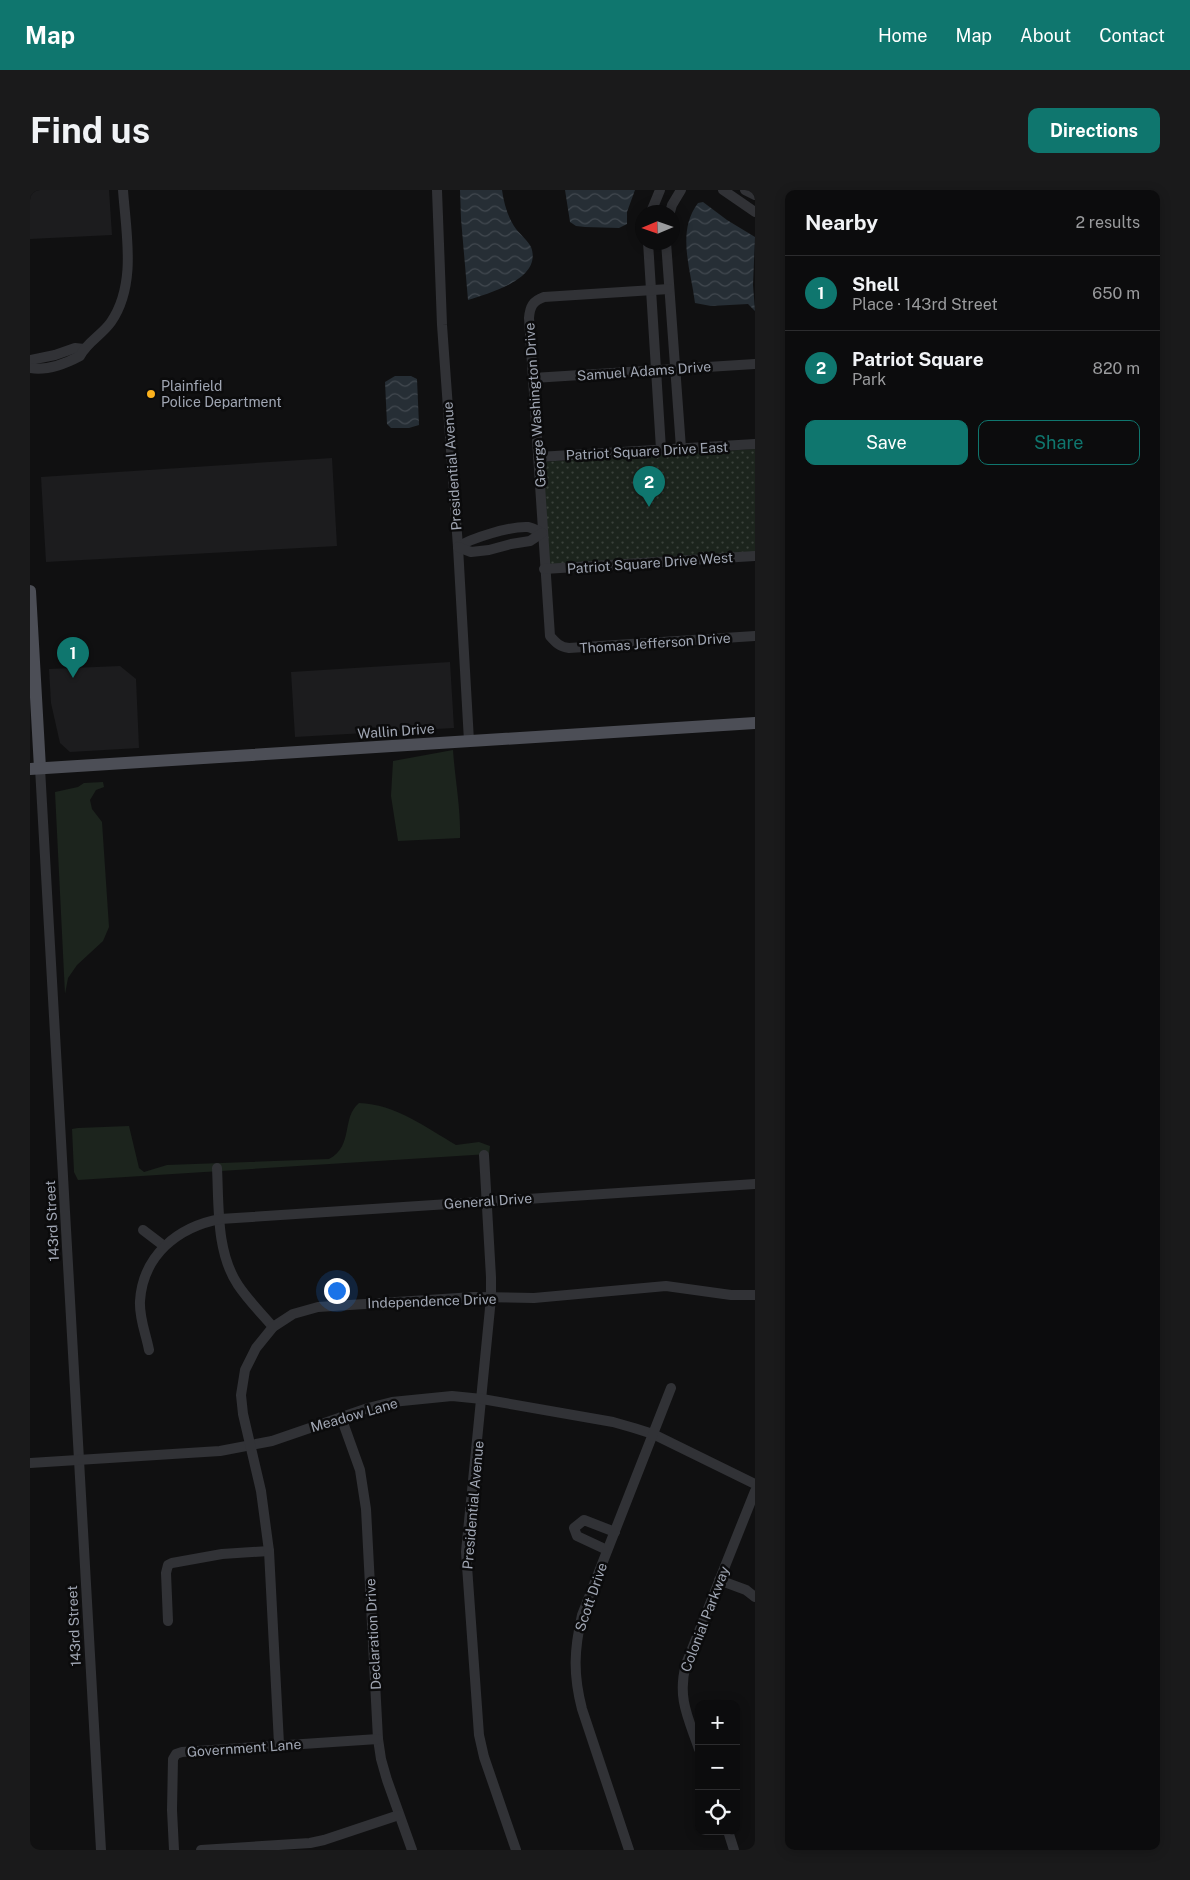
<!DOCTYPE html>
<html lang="en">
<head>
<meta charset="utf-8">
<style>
	:root { --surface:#0c0c0d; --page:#1a1a1b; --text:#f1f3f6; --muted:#9a9b9d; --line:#2c2c2e; --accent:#0f766e }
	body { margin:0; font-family:"Public Sans",sans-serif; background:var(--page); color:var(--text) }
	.controls { position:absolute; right:15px; bottom:15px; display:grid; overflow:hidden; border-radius:10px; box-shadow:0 2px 12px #0003 }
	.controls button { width:45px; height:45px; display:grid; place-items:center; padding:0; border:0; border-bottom:1px solid var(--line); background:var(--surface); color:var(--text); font:25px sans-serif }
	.compass { position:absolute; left:605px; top:15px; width:45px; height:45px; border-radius:50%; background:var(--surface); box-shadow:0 2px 12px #0003; rotate:268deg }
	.you { position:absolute; left:306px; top:1100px; width:18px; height:18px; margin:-12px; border:4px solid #fff; border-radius:50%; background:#1a73e8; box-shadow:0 0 0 8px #1a73e833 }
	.badge { display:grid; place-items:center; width:32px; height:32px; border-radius:50%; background:var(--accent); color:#fff; font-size:16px; font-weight:700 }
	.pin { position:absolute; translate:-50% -41px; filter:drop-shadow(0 1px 2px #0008) }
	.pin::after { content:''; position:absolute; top:26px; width:18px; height:15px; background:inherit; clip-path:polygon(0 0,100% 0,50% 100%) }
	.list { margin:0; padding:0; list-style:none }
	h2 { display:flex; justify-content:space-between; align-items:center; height:65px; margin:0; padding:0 20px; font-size:21px }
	h2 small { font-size:16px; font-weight:400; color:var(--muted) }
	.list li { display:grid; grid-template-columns:32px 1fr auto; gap:15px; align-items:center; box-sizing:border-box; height:75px; padding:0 20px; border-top:1px solid var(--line) }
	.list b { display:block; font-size:19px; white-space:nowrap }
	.list p { margin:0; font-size:16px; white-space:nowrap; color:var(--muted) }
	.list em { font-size:16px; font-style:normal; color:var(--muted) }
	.actions { display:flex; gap:10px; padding:15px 20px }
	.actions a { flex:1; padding:11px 0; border:1px solid var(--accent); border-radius:10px; text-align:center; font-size:18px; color:var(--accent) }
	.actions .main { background:var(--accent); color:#fff }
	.icon { flex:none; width:28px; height:28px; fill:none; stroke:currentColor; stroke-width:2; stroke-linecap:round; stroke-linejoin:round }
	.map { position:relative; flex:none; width:725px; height:1660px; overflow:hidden; border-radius:10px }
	header { display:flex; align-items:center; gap:30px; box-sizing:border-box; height:70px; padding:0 25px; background:var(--accent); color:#fff }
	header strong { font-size:24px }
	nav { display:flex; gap:28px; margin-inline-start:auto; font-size:18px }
	.intro { display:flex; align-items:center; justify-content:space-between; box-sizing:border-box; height:120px; padding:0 30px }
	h1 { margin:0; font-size:35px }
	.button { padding:12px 22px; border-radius:10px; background:var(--accent); color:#fff; font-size:18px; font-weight:700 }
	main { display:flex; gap:30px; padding:0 30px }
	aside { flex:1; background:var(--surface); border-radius:10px; box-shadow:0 2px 12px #0003 }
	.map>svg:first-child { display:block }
	.built { fill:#1c1c1e }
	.grass { fill:#1c241d }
	.park { fill:url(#park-dots) }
	.water { fill:url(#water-waves) }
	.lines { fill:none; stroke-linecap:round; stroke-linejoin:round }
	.minor { stroke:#313236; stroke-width:10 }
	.major { stroke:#4c4e56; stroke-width:12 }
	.poi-dot { fill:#fcb21d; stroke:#0b0b0c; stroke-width:2 }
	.labels { text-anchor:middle; stroke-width:5; stroke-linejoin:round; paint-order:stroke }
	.street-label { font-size:14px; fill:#a0a6b3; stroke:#0b0b0c }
	.poi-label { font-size:14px; fill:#a0a6b3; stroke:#0b0b0c; text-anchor:start }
</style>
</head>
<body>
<header>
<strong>Map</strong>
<nav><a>Home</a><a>Map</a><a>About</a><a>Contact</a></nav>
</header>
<div class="intro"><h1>Find us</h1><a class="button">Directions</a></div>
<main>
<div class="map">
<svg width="725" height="1660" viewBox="0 0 725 1660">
	<defs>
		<pattern id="park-dots" width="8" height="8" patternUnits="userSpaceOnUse" patternTransform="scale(1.25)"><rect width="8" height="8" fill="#1c241d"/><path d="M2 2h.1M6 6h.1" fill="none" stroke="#3a413b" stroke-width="1.8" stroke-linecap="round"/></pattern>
		<pattern id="water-waves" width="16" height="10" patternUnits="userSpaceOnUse" patternTransform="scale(1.25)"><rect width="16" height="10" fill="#262e35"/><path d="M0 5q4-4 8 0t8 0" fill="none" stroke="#424950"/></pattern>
	</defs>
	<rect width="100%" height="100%" fill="#101011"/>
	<g class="built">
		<path d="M0,0h79l3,45 -82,4z"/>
		<path d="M302,268l5,88 -291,16 -5,-85z"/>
		<path d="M420,472l4,66 -159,9 -4,-65z"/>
		<path d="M90,476l16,13 3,69 -69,4 -10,-9 -9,-40 -2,-34z"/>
	</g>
	<g class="grass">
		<path d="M423,560c2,30 8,59 7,88l-62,3 -7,-45 2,-35z"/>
		<path d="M73,592l1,5 -8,3 -6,10 2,9 10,13 7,105 -6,14 -26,24 -9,13 -3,16 -10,-202 23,-5 6,-4z"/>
		<path d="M329,913c36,1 68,25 97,42l23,-3 11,4 -1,8 -411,26 -4,-8 -2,-43 6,-1 51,-2 10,42 5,4 23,-7 162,-6c25,-13 12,-41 30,-56z"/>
	</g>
	<path class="park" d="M725,259v104l-208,13 -6,-104z"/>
	<g class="water">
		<path d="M430,0h42c2,14 6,28 14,39 5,6 12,12 15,18 12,32 -42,46 -63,53l-7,-81z"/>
		<path d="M535,0h70l-8,22v12l-8,4 -34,-1 -9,-1 -6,-4z"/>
		<path d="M673,12l24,18 28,17 -2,48 2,26 -7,-7 -37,2 -16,-3c-4,-33 -19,-71 3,-100z"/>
		<path d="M365,186h16l6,3 2,46 -10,3h-18l-4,-4 -2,-42z"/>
	</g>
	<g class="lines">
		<g class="minor">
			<path d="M407,0l5,135 16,222 11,194"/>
			<path d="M693,0l32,22"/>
			<path d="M715,0l10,5"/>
			<path d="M621,22l9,-22"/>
			<path d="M640,22l2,-7 9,-15"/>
			<path d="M618,52l13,207"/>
			<path d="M636,52l15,206"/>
			<path d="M639,99l-125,8c-11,4 -14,9 -15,21l21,318c6,7 10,11 19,12l186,-12"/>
			<path d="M0,170l25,-5 20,-7 9,1"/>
			<path d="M0,178c17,3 35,-4 50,-12 7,-14 22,-21 31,-34 26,-38 15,-89 12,-132"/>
			<path d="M503,188l222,-14"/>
			<path d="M508,267l217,-13"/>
			<path d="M428,357c13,-9 53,-21 70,-20 5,1 10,4 14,6"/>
			<path d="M428,357l13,5 18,-2 22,-6 19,-3 12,-8"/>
			<path d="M514,379l211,-13"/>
			<path d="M10,578l61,1082"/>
			<path d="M454,965l7,122v21l-25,254 13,183 5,22 32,93"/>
			<path d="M187,978c2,38 -1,84 21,117 10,15 23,28 35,42"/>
			<path d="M113,1040l21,16"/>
			<path d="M119,1160c-3,-16 -10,-32 -9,-49 3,-46 38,-74 80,-82l535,-35"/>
			<path d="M311,1227l19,53 6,39 12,230 3,20 6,21 25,70"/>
			<path d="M0,1273l190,-12 52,-10 96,-33 24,-6 60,-6 30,3 131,23 21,6 19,6 102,50"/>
			<path d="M577,1360l-30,-14 -3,-8 10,-8 31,12"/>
			<path d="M689,1390l27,10 9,7"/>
			<path d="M138,1431l-2,-48 2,-8 4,-2 50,-9 47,-3"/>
			<path d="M249,1554l-10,-193 -8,-60 -18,-77 -2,-19 4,-25 11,-22 17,-21 20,-13 25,-7 156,-10 60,1 132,-12 65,9h24"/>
			<path d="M669,1559c-11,-32 -22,-51 -13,-85l69,-173"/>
			<path d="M698,1641l6,19"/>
			<path d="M144,1660l-2,-40 1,-51 3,-5 6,-2 196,-13"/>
			<path d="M171,1660l109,-7 14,-3 75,-25"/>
			<path d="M599,1660l-47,-141c-9,-35 -8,-59 0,-94l89,-227"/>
		</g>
		<g class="major">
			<path d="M0,401l10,177"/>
			<path d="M0,579l725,-46"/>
		</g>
	</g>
	<circle class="poi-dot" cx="121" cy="204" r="5"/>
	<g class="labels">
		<g class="street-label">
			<text transform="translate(614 181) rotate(-4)" y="5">Samuel Adams Drive</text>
			<text transform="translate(505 215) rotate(-94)" y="5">George Washington Drive</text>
			<text transform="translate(617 261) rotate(-3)" y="5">Patriot Square Drive East</text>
			<text transform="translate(422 276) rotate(-94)" y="5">Presidential Avenue</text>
			<text transform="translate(620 373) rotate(-4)" y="5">Patriot Square Drive West</text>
			<text transform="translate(625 453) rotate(-4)" y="5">Thomas Jefferson Drive</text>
			<text transform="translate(366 541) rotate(-4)" y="5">Wallin Drive</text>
			<text transform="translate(458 1011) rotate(-4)" y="5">General Drive</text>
			<text transform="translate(22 1031) rotate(-93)" y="5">143rd Street</text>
			<text transform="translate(402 1111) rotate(-2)" y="5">Independence Drive</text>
			<text transform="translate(324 1225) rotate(-16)" y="5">Meadow Lane</text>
			<text transform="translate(443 1315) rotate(-85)" y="5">Presidential Avenue</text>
			<text transform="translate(561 1407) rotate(-71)" y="5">Scott Drive</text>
			<text transform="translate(675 1429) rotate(-69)" y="5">Colonial Parkway</text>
			<text transform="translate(44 1436) rotate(-93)" y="5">143rd Street</text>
			<text transform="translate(343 1444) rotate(-93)" y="5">Declaration Drive</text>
			<text transform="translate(214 1558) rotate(-4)" y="5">Government Lane</text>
		</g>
		<g class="poi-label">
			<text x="131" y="201">Plainfield<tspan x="131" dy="16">Police Department</tspan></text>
		</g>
	</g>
</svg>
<div class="controls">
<button>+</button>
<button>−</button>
<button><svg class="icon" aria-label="locate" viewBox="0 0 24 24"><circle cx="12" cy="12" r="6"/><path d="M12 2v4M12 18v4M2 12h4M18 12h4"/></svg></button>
</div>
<svg class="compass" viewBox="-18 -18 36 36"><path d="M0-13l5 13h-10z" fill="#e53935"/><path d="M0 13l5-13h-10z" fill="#9a9b9d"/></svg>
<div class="you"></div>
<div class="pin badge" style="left:43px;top:488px">1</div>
<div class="pin badge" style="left:619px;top:317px">2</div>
</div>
<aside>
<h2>Nearby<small>2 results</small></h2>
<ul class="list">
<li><span class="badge">1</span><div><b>Shell</b><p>Place · 143rd Street</p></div><em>650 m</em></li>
<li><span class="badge">2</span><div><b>Patriot Square</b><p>Park</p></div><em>820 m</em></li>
</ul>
<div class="actions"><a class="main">Save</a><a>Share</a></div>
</aside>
</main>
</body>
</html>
